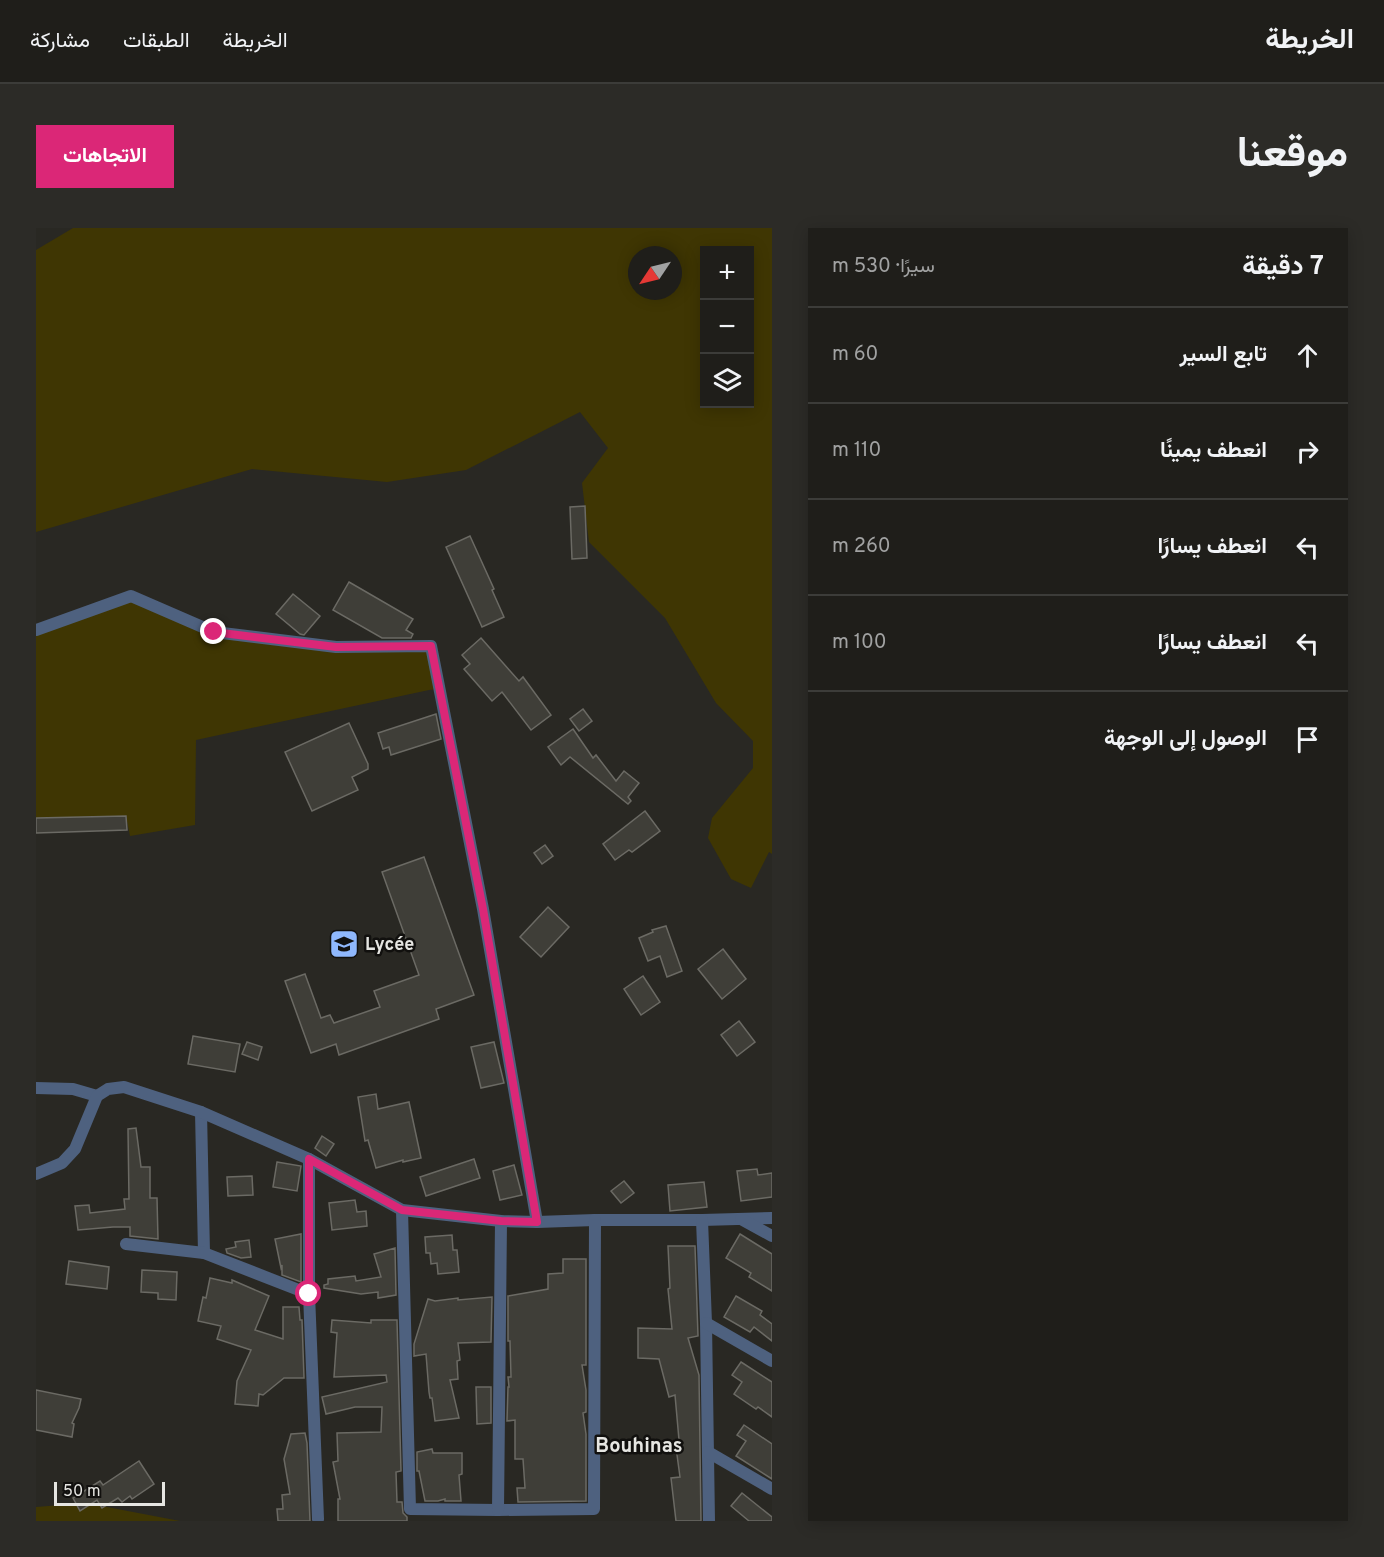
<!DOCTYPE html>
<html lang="ar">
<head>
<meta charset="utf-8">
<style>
	:root { --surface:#1f1e1a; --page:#2c2b27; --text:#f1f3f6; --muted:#a1a2a2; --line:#3c3c39; --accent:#db2777 }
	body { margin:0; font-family:Overpass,Vazirmatn,sans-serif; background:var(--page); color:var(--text); direction:rtl }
	.controls { position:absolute; right:18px; top:18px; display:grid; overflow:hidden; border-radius:0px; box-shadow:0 3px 15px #0003 }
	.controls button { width:54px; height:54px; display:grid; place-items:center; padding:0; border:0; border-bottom:2px solid var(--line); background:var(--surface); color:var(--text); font:30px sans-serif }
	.compass { position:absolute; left:592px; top:18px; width:54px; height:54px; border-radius:50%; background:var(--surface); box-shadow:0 3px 15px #0003; rotate:235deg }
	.scale { position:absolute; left:18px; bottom:15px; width:111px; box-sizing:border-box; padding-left:6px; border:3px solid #e6e6e2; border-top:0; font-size:16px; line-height:21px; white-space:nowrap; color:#e6e6e2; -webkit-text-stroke:4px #11100e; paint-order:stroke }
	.stop { position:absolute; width:18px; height:18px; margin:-14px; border:4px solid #db2777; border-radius:50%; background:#fff }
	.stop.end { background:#db2777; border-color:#fff; box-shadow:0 2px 6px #0008 }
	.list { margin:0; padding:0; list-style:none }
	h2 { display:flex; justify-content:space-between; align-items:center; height:78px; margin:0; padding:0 24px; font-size:26px }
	h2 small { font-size:20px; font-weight:400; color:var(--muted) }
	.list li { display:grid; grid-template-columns:39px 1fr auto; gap:18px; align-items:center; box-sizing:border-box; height:96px; padding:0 24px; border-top:2px solid var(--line) }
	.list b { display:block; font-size:22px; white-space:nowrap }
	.list em { font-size:20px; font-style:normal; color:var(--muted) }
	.icon { flex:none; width:33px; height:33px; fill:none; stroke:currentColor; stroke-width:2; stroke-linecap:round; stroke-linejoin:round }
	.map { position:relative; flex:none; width:736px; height:1293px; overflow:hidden; direction:ltr; border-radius:0px }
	header { display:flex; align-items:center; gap:36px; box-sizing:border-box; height:84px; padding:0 30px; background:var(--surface); border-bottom:2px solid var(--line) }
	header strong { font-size:28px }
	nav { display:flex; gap:33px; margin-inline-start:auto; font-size:21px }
	.intro { display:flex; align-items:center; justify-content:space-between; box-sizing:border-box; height:144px; padding:0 36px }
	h1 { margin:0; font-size:42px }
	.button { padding:15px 27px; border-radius:0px; background:var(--accent); color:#fff; font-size:21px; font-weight:700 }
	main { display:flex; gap:36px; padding:0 36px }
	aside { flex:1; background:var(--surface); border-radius:0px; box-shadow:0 3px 15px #0003 }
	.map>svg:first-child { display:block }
	.green { fill:#3f3603; fill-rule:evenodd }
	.building { fill:#3f3e38; stroke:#6b6a64; stroke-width:1.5 }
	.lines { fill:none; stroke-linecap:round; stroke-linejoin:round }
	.minor { stroke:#4e617f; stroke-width:12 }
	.route { stroke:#db2777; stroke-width:8 }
	.labels { text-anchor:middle; stroke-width:5; stroke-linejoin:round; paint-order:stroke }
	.poi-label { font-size:18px; font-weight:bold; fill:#e6e6e2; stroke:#11100e; text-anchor:start }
	.neighbourhood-label { font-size:20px; font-weight:bold; fill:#e6e6e2; stroke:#11100e }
</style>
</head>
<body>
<header>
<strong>الخريطة</strong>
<nav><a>الخريطة</a><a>الطبقات</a><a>مشاركة</a></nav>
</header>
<div class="intro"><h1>موقعنا</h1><a class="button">الاتجاهات</a></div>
<main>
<aside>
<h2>7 دقيقة<small>سيرًا · 530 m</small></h2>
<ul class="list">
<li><svg class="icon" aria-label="ahead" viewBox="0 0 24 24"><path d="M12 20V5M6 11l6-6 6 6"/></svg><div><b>تابع السير</b></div><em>60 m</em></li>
<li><svg class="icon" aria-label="right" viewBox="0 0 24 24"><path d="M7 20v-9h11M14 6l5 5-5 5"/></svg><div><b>انعطف يمينًا</b></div><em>110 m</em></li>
<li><svg class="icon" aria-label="left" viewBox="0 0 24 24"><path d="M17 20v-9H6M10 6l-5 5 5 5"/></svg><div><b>انعطف يسارًا</b></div><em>260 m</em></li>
<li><svg class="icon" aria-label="left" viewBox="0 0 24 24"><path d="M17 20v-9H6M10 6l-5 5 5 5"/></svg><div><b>انعطف يسارًا</b></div><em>100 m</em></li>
<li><svg class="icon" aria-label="arrive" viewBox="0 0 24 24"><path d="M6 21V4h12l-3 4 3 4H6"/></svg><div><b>الوصول إلى الوجهة</b></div></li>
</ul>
</aside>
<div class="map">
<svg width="736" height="1293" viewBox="0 0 736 1293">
	<rect width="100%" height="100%" fill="#292823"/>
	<g class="green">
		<path d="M37,0h699v626l-3,-2 -18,36 -20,-9 -23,-41 4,-20 41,-50v-27l-37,-38 -51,-85 -76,-76 -7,-59 26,-35 -28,-36 -114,58 -79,12 -135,-13 -216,63v-282zM668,22h46v154h-46zM601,27h36v36h-36z"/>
		<path d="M95,368l83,36 122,15 95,-1 9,43 -11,1 -233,50 -1,85 -65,11 -4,-20 -90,2v-188z"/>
		<path d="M50,1275l94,18h-144v-14z"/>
	</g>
	<g class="building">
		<path d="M549,278l2,52 -15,1 -2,-52z"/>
		<path d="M434,308l24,53 -2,1 12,27 -22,10 -36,-80z"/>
		<path d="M313,354l64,37 -7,11 7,4 -2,4h-29l-49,-28z"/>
		<path d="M257,366l27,22 -16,19 -4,-1 -24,-20z"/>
		<path d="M445,410l38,43 4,-4 28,38 -20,15 -29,-38 -10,9 -28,-32 6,-5 -8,-9z"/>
		<path d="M547,481l9,12 -13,10 -9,-12z"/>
		<path d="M400,486l5,25 -50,16 -2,-8 -6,2 -5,-16z"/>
		<path d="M313,495l19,41v5l-16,8 6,13 -46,21 -27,-59z"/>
		<path d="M537,501l20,29 3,-3 20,26 8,-10 15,12 -11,14 3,4 -3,3 -58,-47 -9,8 -13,-18z"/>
		<path d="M609,583l15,20 -28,21 -3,-2 -14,10 -12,-16z"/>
		<path d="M90,588l1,14 -91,3v-15z"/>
		<path d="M509,617l8,11 -11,8 -8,-11z"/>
		<path d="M388,629l50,138 -38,14 3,10 -100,36 -3,-11 -25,9 -26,-72 20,-7 16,44 9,-3 4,8 46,-16 -6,-16 45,-16 -37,-103z"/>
		<path d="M512,679l21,20 -28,30 -21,-20z"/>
		<path d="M630,698l16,45 -15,6 -7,-21 -12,5 -9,-23 14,-6 -1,-2z"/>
		<path d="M687,721l23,30 -24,20 -24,-30z"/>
		<path d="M607,748l17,26 -19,13 -17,-26z"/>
		<path d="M703,793l16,21 -18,14 -16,-21z"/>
		<path d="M157,808l47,8 -5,28 -47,-8z"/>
		<path d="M211,814l15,5 -4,13 -16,-6z"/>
		<path d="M458,814l10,41 -23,5 -10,-41z"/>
		<path d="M340,866l2,15 31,-7 12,56 -18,4v-2l-27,8 -8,-28 -3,1 -7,-44z"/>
		<path d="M100,900l5,39h9v31h7l1,41 -28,-3v-9h-17l-35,3 -3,-24 14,-1 1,8 35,-4 -1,-10h5l-1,-70z"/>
		<path d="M286,908l12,8 -8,12 -11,-8z"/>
		<path d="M438,931l6,19 -54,18 -6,-19z"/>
		<path d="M241,934l24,4 -4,25 -24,-4z"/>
		<path d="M478,937l8,30 -22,5 -7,-29z"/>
		<path d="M721,941l1,6 14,-2v24l-31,4 -4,-30z"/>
		<path d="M216,948l1,19 -25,1 -1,-19z"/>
		<path d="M588,953l10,12 -13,10 -10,-12z"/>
		<path d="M668,954l3,25 -37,4 -2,-26z"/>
		<path d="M319,972l2,12 9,-1 1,15 -35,4 -3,-27z"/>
		<path d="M265,1006v48l-19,-7v-10l-1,3 -6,-29z"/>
		<path d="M704,1006l32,20v37l-23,-14 2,-4 -25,-15z"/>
		<path d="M416,1007l1,15h4l2,22 -21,2 -1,-11 -6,1 -1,-11h-4l-1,-16z"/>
		<path d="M213,1012l2,17 -10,1 -14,-5 -1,-4 10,-2 -1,-5z"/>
		<path d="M632,1018h27l3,90 -10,2 11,37 2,146h-25l-5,-43 9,-1 -5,-37h4l-4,-45 -6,2 -10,-38 -21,-1v-30l34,1 -4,-40 2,-1z"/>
		<path d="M359,1020l1,47 -18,3v-6l-17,2 -37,-6v-3l4,-1v-5l27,-3 1,5 25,-4 -7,-23z"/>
		<path d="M527,1031h23v106h-4l4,25v22l-3,1 3,21v67l-68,1 -1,-14h8l-2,-29h-8v-39l-8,1 1,-34h1l-1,-10h3l-1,-36h-2v-45l40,-7v-15l15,-1z"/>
		<path d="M33,1033l40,6 -2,22 -41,-5z"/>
		<path d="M106,1042l35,2 -1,28 -18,-1v-6l-17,-1z"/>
		<path d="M174,1050l22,5v-3l37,16 -14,34 28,9v-32h16l1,13h2l2,58h-20l-21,17 -4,-1 -1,12 -23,-2 2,-23 14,-31 -34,-11 4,-13 -23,-5 5,-24 3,1z"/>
		<path d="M700,1068l26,15 -2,4 12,9v17l-18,-14 -4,5 -26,-15z"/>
		<path d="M456,1069l-1,45 -33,1 2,17 -3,1 1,18 -8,1 9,38 -24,3 -3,-23h-2l-1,-6 -3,-38 -12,2v-12l14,-45 7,2 23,-3v2z"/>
		<path d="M296,1092l39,3v-3h26l4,151 -5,1 1,30h5l1,11 4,4v4h-69v-22h2l-7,-37 5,-1 -1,-28 44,-1 1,-25h-27l-29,7 -4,-17 65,-15 -1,-7 -52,2 3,-44 -6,-1z"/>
		<path d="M705,1134l31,20v35l-14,-10 -2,2 -22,-15 8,-12 -10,-7z"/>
		<path d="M440,1159h15v36l-14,1z"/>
		<path d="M0,1162l45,9 -2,9 -7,15 2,1 -2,13 -36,-7z"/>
		<path d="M708,1197l28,19v35l-36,-23 10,-15 -9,-6z"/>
		<path d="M269,1205l2,10 3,78h-32l-1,-12h6l-1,-14 8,-1 -6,-35 7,-25z"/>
		<path d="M396,1221l1,4h29v21l-3,1 2,26h-16v-2l-7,2h-13l-6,-30h-2v-19z"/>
		<path d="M103,1233l15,23 -22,15 -2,-3 -8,6 -4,-4 -16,10 -5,-8 -17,11 -7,-13 27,-17 3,4z"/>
		<path d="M706,1265l30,24v4h-23l-18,-15z"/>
	</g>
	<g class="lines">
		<g class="minor">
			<path d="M0,402l95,-34 83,36 122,15 95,-1 52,263 54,313"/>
			<path d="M0,860l37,1 24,7"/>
			<path d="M165,884l3,141"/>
			<path d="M273,931v135l9,225"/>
			<path d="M0,946l26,-11 13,-14 22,-53 11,-7 16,-2 77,25 108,47 93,51 99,11 36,1 58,-2h107l70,-2"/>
			<path d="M366,982l8,299 88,1 96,-1 1,-289"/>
			<path d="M705,991l31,17"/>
			<path d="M666,992l4,103 3,198"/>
			<path d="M90,1016l78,9 105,41"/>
			<path d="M670,1095l66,38"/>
			<path d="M672,1224l64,37"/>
			<path d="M462,1282l3,-289"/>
		</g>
	</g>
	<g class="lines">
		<path class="route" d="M178,404l122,15 95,-1 52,263 54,313 -36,-1 -99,-11 -93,-51v135"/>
	</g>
	<defs>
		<g id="school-square" transform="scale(1.5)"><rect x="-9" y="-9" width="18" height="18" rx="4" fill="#8fb8fd" stroke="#11100e"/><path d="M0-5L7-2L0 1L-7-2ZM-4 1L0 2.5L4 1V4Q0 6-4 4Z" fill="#111"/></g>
	</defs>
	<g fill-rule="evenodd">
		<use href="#school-square" x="308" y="716"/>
	</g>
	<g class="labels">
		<g class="poi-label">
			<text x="329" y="722">Lycée</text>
		</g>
		<g class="neighbourhood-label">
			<text x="603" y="1224">Bouhinas</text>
		</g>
	</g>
</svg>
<div class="controls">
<button>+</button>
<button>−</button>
<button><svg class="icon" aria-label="layers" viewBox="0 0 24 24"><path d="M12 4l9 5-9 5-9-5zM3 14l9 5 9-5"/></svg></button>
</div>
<svg class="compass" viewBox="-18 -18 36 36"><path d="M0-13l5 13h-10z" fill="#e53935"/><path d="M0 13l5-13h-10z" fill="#a1a2a2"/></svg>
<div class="scale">50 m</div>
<div class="stop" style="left:273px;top:1066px"></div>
<div class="stop end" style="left:178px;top:404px"></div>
</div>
</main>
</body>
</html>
